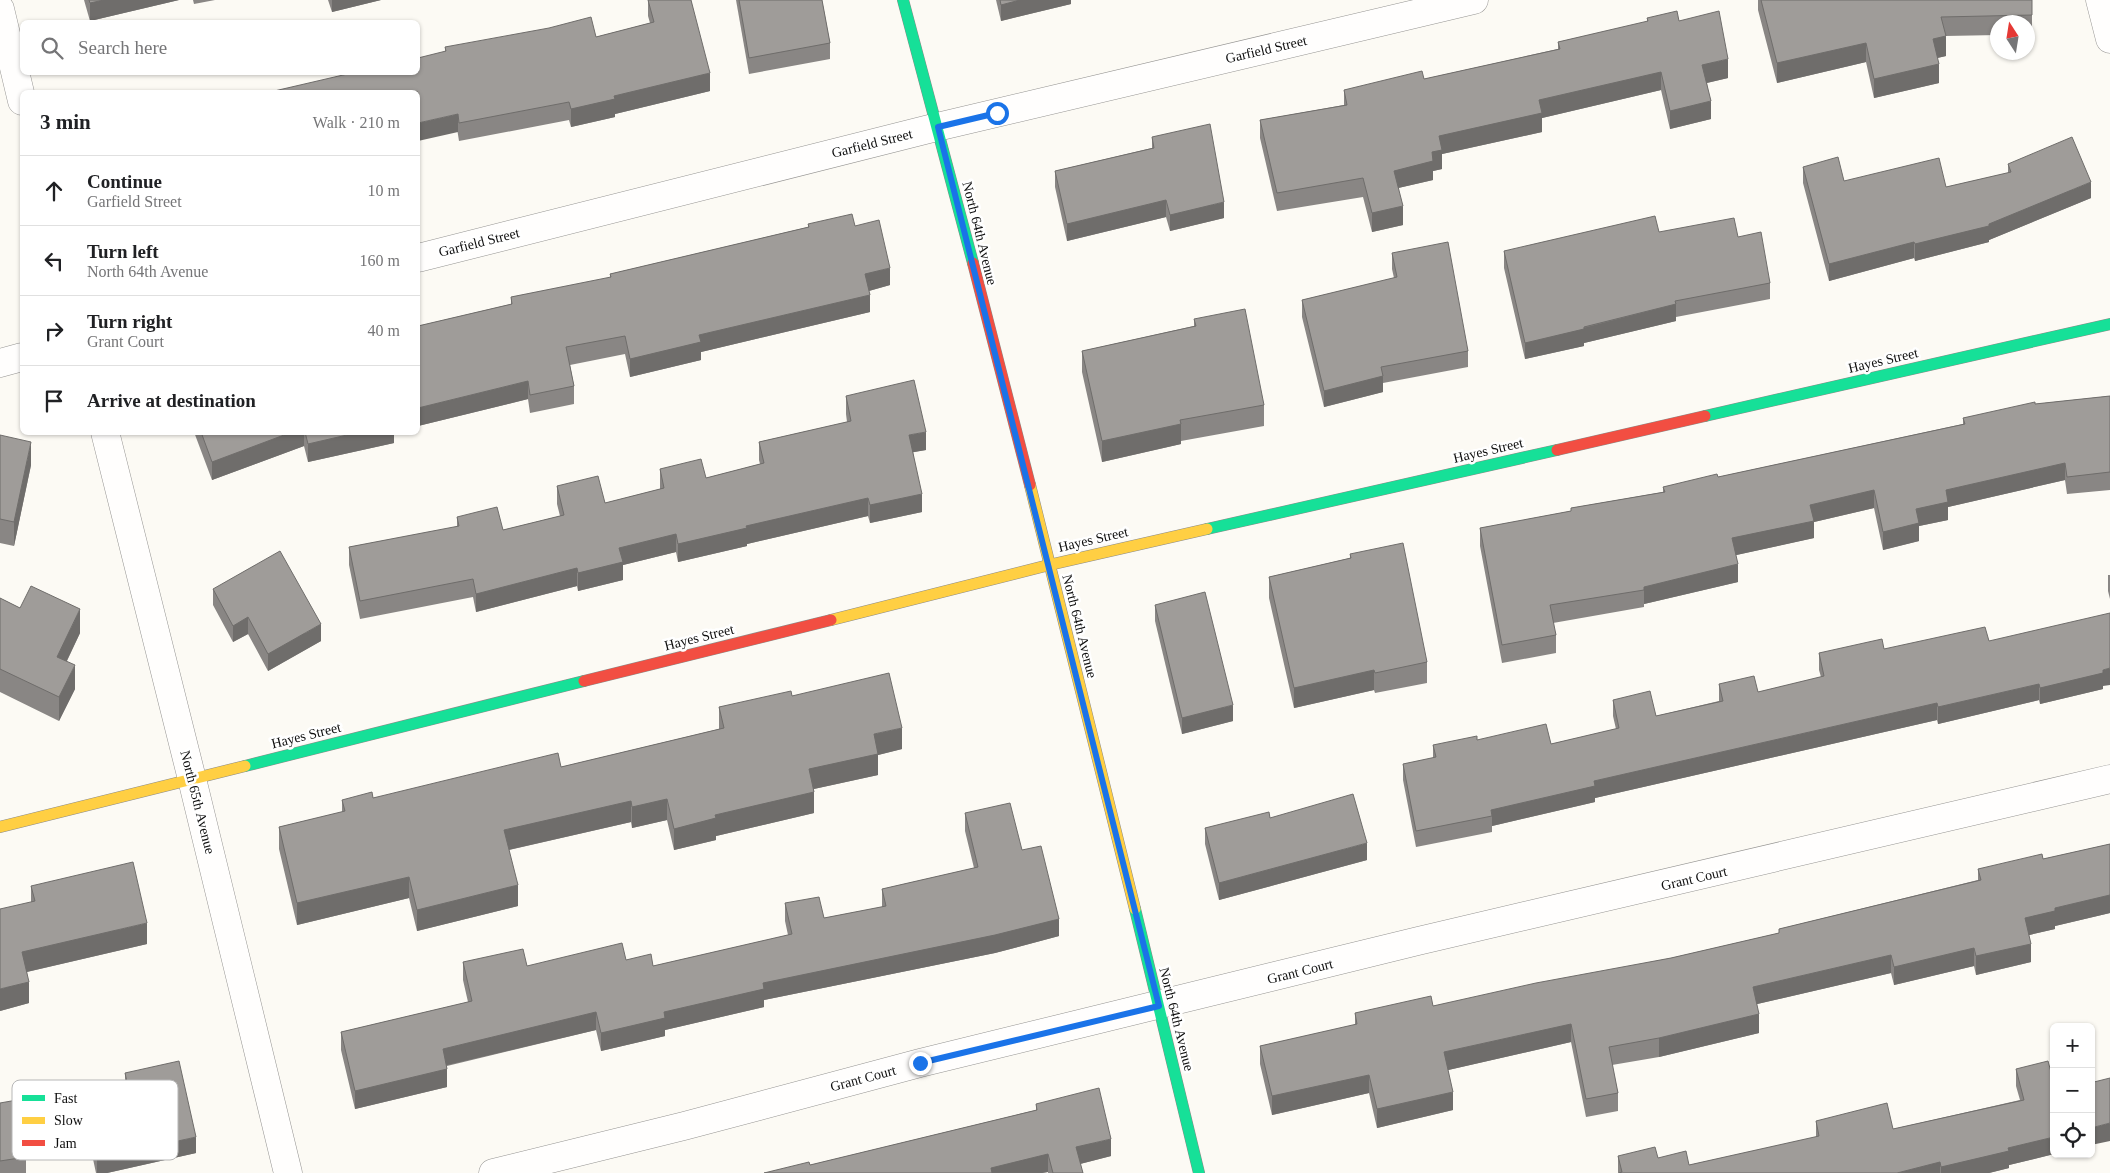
<!DOCTYPE html>
<html lang="en">
<head>
<meta charset="utf-8">
<style>
	:root { --surface:#fff; --page:#f6f6f6; --text:#202124; --muted:#757577; --line:#e0e0e0 }
	body { margin:0; font-family:"Times New Roman",serif; background:var(--page); color:var(--text) }
	.controls { position:absolute; right:15px; bottom:15px; display:grid; overflow:hidden; border-radius:8px; box-shadow:0 1px 4px #0004 }
	.controls button { width:45px; height:45px; display:grid; place-items:center; padding:0; border:0; border-bottom:1px solid var(--line); background:var(--surface); color:var(--text); font:25px sans-serif }
	.compass { position:absolute; left:1990px; top:15px; width:45px; height:45px; border-radius:50%; background:var(--surface); box-shadow:0 1px 4px #0004; rotate:348deg }
	.stop { position:absolute; width:15px; height:15px; margin:-11px; border:4px solid #1a73e8; border-radius:50%; background:#fff }
	.stop.end { background:#1a73e8; border-color:#fff; box-shadow:0 1px 5px #0008 }
	.list { margin:0; padding:0; list-style:none }
	h2 { display:flex; justify-content:space-between; align-items:center; height:65px; margin:0; padding:0 20px; font-size:21px }
	h2 small { font-size:16px; font-weight:400; color:var(--muted) }
	.list li { display:grid; grid-template-columns:32px 1fr auto; gap:15px; align-items:center; box-sizing:border-box; height:70px; padding:0 20px; border-top:1px solid var(--line) }
	.list b { display:block; font-size:19px; white-space:nowrap }
	.list p { margin:0; font-size:16px; white-space:nowrap; color:var(--muted) }
	.list em { font-size:16px; font-style:normal; color:var(--muted) }
	.icon { flex:none; width:28px; height:28px; fill:none; stroke:currentColor; stroke-width:2; stroke-linecap:round; stroke-linejoin:round }
	.map { position:relative; flex:none; width:2110px; height:1173px; overflow:hidden }
	.search { position:absolute; background:var(--surface); box-shadow:0 1px 4px #0004; left:20px; top:20px; width:400px; height:55px; display:flex; align-items:center; gap:12px; box-sizing:border-box; padding:0 18px; border-radius:8px; color:var(--muted); font-size:19px }
	.panel { position:absolute; background:var(--surface); box-shadow:0 1px 4px #0004; left:20px; top:90px; width:400px; height:345px; border-radius:8px }
	.map>svg:first-child { display:block }
	.lines { fill:none; stroke-linecap:round; stroke-linejoin:round }
	.street-casing { stroke:#959492; stroke-width:29 }
	.fast-casing { stroke:#8c8b88; stroke-width:12 }
	.slow-casing { stroke:#8c8b88; stroke-width:12 }
	.jam-casing { stroke:#8c8b88; stroke-width:12 }
	.street { stroke:#fffefd; stroke-width:28 }
	.fast { stroke:#16e098; stroke-width:11 }
	.slow { stroke:#ffcf43; stroke-width:11 }
	.jam { stroke:#f24e42; stroke-width:11 }
	.wall { fill:#898684 }
	.shaded-wall { fill:#6f6d6b }
	.building { fill:#9f9c99; stroke:#6f6d6b }
	.route { stroke:#1a73e8; stroke-width:6 }
	.labels { text-anchor:middle; stroke-width:5; stroke-linejoin:round; paint-order:stroke }
	.street-label { font-size:14px; fill:#0e0e0e; stroke:#fff }
	.key { fill:#fff; stroke:#b7b7b7; stroke-width:1 }
	.key-label { font-size:14px; fill:#0e0e0e }
</style>
</head>
<body>
<div class="map">
<svg width="2110" height="1173" viewBox="0 0 2110 1173">
	<rect width="100%" height="100%" fill="#fcfaf4"/>
	<g class="lines">
		<g class="street-casing">
			<g id="street">
				<path d="M2100,0l10,39"/>
				<path d="M0,9l22,92"/>
				<path d="M418,258l519,-131 537,-127"/>
				<path d="M0,363l22,-6"/>
				<path d="M105,432l87,347 96,394"/>
				<path d="M493,1173l191,-47 236,-63 498,-122 692,-162"/>
			</g>
		</g>
		<g class="fast-casing">
			<g id="fast">
				<path d="M903,0l70,263"/>
				<path d="M1705,416l405,-92"/>
				<path d="M1207,529l350,-79"/>
				<path d="M245,766l339,-85"/>
				<path d="M1135,909l64,264"/>
			</g>
		</g>
		<g class="slow-casing">
			<g id="slow">
				<path d="M1030,485l105,424"/>
				<path d="M831,620l218,-55 158,-36"/>
				<path d="M0,827l245,-61"/>
			</g>
		</g>
		<g class="jam-casing">
			<g id="jam">
				<path d="M973,263l57,222"/>
				<path d="M1557,450l148,-34"/>
				<path d="M584,681l247,-61"/>
			</g>
		</g>
		<use href="#street" class="street"/>
		<use href="#fast" class="fast"/>
		<use href="#slow" class="slow"/>
		<use href="#jam" class="jam"/>
	</g>
	<g class="wall">
		<path d="M84,0h95l-89,21z"/>
		<path d="M193,0h22l-21,4z"/>
		<path d="M328,0h53l-49,12z"/>
		<path d="M648,0h43l19,91 -95,23v3l-44,10 -2,-7 -110,21 -14,-89v-5l151,-10 54,-14 -2,-7z"/>
		<path d="M736,0h86l8,43v16l-81,15z"/>
		<path d="M996,0h75v4l-70,17z"/>
		<path d="M1758,0h274v35h-4v-13h-30v13l-53,1 1,20 -9,2 2,25 -65,15 -8,-36 -89,21 -19,-73z"/>
		<path d="M1647,18l32,3 49,57 -21,5 4,36 -41,10 -9,-39 -119,28v14l-100,22v15l-9,2v9l-35,8 5,37 -31,7 -9,-35 -86,14 -17,-73v-18l84,-15v-15l80,-11 134,-30v-7l89,-20z"/>
		<path d="M1152,137l72,81 -54,13 -4,-14 -99,24 -12,-54v-16l97,-23z"/>
		<path d="M2008,164l83,34 -102,42v2l-74,19 -1,-3 -85,23 -26,-98v-16l41,14 102,6 62,-14z"/>
		<path d="M808,224l47,2 35,59 -21,6 1,21 -169,40v8l-71,17 -5,-23 -55,11 4,21v18l-44,9 -2,-14 -110,27v-100l93,-22v-7l99,-19v-4l198,-47z"/>
		<path d="M1659,232l79,5 32,46v16l-94,18v4l-92,22v3l-59,13 -21,-91v-17z"/>
		<path d="M1392,253l76,98v16l-85,16v9l-59,15 -22,-90v-17l92,-22 -2,-9z"/>
		<path d="M1194,319l70,86v21l-83,15v3l-79,18 -20,-90v-21l112,-25z"/>
		<path d="M846,396l80,54 -13,2 9,60 -52,11 -2,-7 -121,28v2l-69,16 -2,-10 -53,13v15l-45,11 -1,-5 -101,26 -3,-15 -113,22 -11,-54v-18l108,-20v-10l46,13 57,-14 -3,-12v-18l48,17 55,-14v-20l46,9 54,-14 -1,-4v-18l88,-20 -1,-8z"/>
		<path d="M2110,396v94l-43,4 -2,-14 -117,27v13l-29,6v15l-36,9 -9,-42 -60,14v16l-78,17 2,27 -94,22v3l-91,16 3,12v18l-54,10 -22,-117v-18l91,-17v-3l92,-16v-5l55,-10 245,-53v-6l72,-14z"/>
		<path d="M194,432h200v11l-86,19 -4,-16 -92,34z"/>
		<path d="M0,435l31,30 -17,81 -14,-3z"/>
		<path d="M1350,554l77,108v21l-52,10 -1,-3 -80,18 -25,-110v-21l81,-19z"/>
		<path d="M2108,575h2v24l-2,-8z"/>
		<path d="M213,589l108,52 -53,30 -20,-37 -15,8 -20,-37z"/>
		<path d="M0,598l20,10 60,25 -13,28 8,28 -16,32 -59,-29z"/>
		<path d="M1155,605l78,116 -51,13 -27,-113z"/>
		<path d="M1989,641l114,45v3l-63,15 -1,-4 -101,24 -1,-4 -342,78v4l-103,24v6l-76,15 -13,-67v-16l30,-6v-13l44,-5 74,4 65,-15 -3,-13v-16l43,16 63,-15v-17l39,8 63,-15 -2,-7v-17l65,-4z"/>
		<path d="M792,696l110,53 -24,6v20l-64,14v24l-98,23v4l-42,10 -7,-30 -35,8 -1,-6 -122,28 9,56 -101,25 -8,-33 -112,27 -18,-76v-22l63,-15v-12l31,-2 188,-31 158,-38v-22z"/>
		<path d="M965,813l57,37 37,86 -64,17 -231,47v7l-99,23v6l-64,15 -5,-21 -149,36v21l-92,22 -14,-59v-18l127,-30 -5,-22v-18l64,4 99,-6 27,6 135,-31 -3,-14v-18l39,15 58,-11v-18l92,-21 -9,-37z"/>
		<path d="M1270,818l97,42 -148,40 -14,-56v-16z"/>
		<path d="M2110,844v69l-55,13v3l-26,6 2,27 -55,13 -2,-9 -80,19 -3,-12 -134,31 2,29 -100,24 -47,8 6,28v18l-32,6 -15,-75 -123,28 5,40 -76,18 -8,-35 -97,22 -12,-51v-18l95,-21v-12l78,-7 238,-48 108,-25v-4l199,-49v-11l65,-10z"/>
		<path d="M31,886l116,58 -120,28 2,31 -29,8 31,-109z"/>
		<path d="M2016,1069l38,85 -45,11v3l-20,5h-371v-17l40,2 31,7 127,-28v-16l77,8 127,-29 -4,-14z"/>
		<path d="M125,1073l71,80 -89,20h-11l-9,-42v-17l41,-9 -3,-15z"/>
		<path d="M0,1103l26,54v16h-26z"/>
		<path d="M1036,1104l75,52 -31,8 3,9h-35v-1l-6,1h-278l46,-8 226,-55z"/>
	</g>
	<g class="shaded-wall">
		<path d="M104,0h75l-89,21v-18z"/>
		<path d="M332,0h49l-49,12z"/>
		<path d="M1020,0h51v4l-70,17v-16z"/>
		<path d="M1946,36v20l-13,3v-20z"/>
		<path d="M1866,43v19l-89,21v-20z"/>
		<path d="M1728,59v19l-26,6v-19z"/>
		<path d="M1939,64v19l-65,15v-19z"/>
		<path d="M1661,72v18l-119,28v14l-100,22v15l-9,2v9l-39,9v-18l38,-19 7,-16 100,-36z"/>
		<path d="M710,73v18l-95,23v3l-44,10v-18l43,-13z"/>
		<path d="M1711,101v18l-41,10v-18z"/>
		<path d="M458,114v18l-40,9v-18z"/>
		<path d="M2091,182v16l-102,42v2l-74,19v-17l74,-20z"/>
		<path d="M1166,200v17l-99,24v-17z"/>
		<path d="M1224,202v16l-54,13v-16z"/>
		<path d="M1403,206v19l-31,7v-19z"/>
		<path d="M1914,242v16l-85,23v-17z"/>
		<path d="M890,268v17l-25,7v-18z"/>
		<path d="M870,295v17l-169,40v8l-71,17v-18l69,-24z"/>
		<path d="M1676,304v17l-92,22v3l-59,13v-16z"/>
		<path d="M1383,376v16l-59,15v-16z"/>
		<path d="M528,381v18l-110,27v-18z"/>
		<path d="M1181,424v20l-79,18v-21z"/>
		<path d="M292,432h12v14l-92,34v-18z"/>
		<path d="M360,432h34v11l-86,19v-18z"/>
		<path d="M926,432v18l-17,3v-18z"/>
		<path d="M31,442v23l-17,81v-24z"/>
		<path d="M2065,463v17l-117,27v13l-29,6v15l-36,9v-18l63,-42z"/>
		<path d="M1874,490v18l-60,14v16l-82,18v-18l78,-33z"/>
		<path d="M922,494v18l-52,11v-18z"/>
		<path d="M868,498v18l-121,28v2l-69,16v-18l68,-18z"/>
		<path d="M676,534v18l-53,13v15l-45,11v-18l41,-25z"/>
		<path d="M1738,564v18l-94,22v-17z"/>
		<path d="M577,568v18l-101,26v-18z"/>
		<path d="M80,609v24l-23,48v-24z"/>
		<path d="M248,617v17l-15,8v-16z"/>
		<path d="M321,624v17l-53,30v-17z"/>
		<path d="M75,665v24l-16,32v-24z"/>
		<path d="M2110,668v17l-7,1v3l-63,15v-16z"/>
		<path d="M1374,670v20l-80,18v-20z"/>
		<path d="M2039,684v16l-101,24v-17z"/>
		<path d="M1937,703v17l-342,78v4l-103,24v-10l-1,-6 103,-29z"/>
		<path d="M1233,705v16l-51,13v-16z"/>
		<path d="M902,728v21l-24,6v20l-69,15v-21l65,-35z"/>
		<path d="M814,792v21l-98,23v4l-42,10v-21l41,-14z"/>
		<path d="M667,799v21l-35,8v-21z"/>
		<path d="M631,801v21l-127,29v-21z"/>
		<path d="M1367,843v17l-148,40v-17z"/>
		<path d="M409,877v21l-112,27v-22z"/>
		<path d="M518,885v21l-101,25v-21z"/>
		<path d="M2110,895v18l-55,13v3l-30,7v-18l30,-10z"/>
		<path d="M1059,919v17l-64,17 -231,47v7l-99,23v6l-64,15v-18l63,-21 99,-29z"/>
		<path d="M147,923v21l-125,29v-21z"/>
		<path d="M2031,944v18l-55,13v-19z"/>
		<path d="M1974,948v18l-80,19v-18z"/>
		<path d="M1891,955v18l-138,32v-18z"/>
		<path d="M29,982v21l-29,8v-22z"/>
		<path d="M596,1012v18l-153,36v-17z"/>
		<path d="M1759,1014v19l-100,24v-19z"/>
		<path d="M1571,1024v18l-127,29v-19z"/>
		<path d="M447,1069v18l-92,22v-18z"/>
		<path d="M1369,1075v18l-97,22v-19z"/>
		<path d="M1453,1092v18l-76,18v-19z"/>
		<path d="M2110,1123v18l-19,4v-17z"/>
		<path d="M196,1137v16l-89,20h-10v-14z"/>
		<path d="M2054,1137v17l-45,11v3l-20,5h-48v-6l67,-19z"/>
		<path d="M1111,1139v17l-35,9v-18z"/>
		<path d="M1048,1154v18l-6,1h-51v-5z"/>
		<path d="M1940,1162v11h-43z"/>
	</g>
	<g class="building">
		<path d="M89,0h15l-14,3z"/>
		<path d="M648,0h43l19,73 -96,23 1,3 -44,10 -2,-7 -110,21 -1,-9 -40,9v-31h-148l86,-20h62v-14l28,-7 -1,-4 104,-19 42,-11 5,20 58,-15z"/>
		<path d="M739,0h83l8,43 -81,15z"/>
		<path d="M1000,0h20l-19,5z"/>
		<path d="M1761,0h271v15l-91,2 5,19 -13,3 6,25 -65,15 -8,-36 -89,20z"/>
		<path d="M1677,11l2,10 40,-10 9,48 -26,6 9,36 -41,10 -9,-39 -122,28 3,13 -103,23 3,14 -10,2 1,9 -39,10 9,35 -31,7 -9,-35 -86,15 -17,-73 87,-15 -3,-15 78,-19 2,8 136,-30 -2,-7 90,-21 -1,-3z"/>
		<path d="M1210,124l14,78 -54,13 -4,-15 -99,24 -12,-53 99,-23 -2,-11z"/>
		<path d="M2072,137l19,45 -102,42v2l-74,18 -1,-2 -85,22 -26,-97 35,-10 6,24 95,-23 7,29 65,-15 -3,-8z"/>
		<path d="M852,214l3,12 24,-6 11,48 -25,6 5,21 -171,40 2,7 -71,17 -5,-23 -59,11 8,39 -44,9 -2,-14 -110,27v-82l94,-22 -1,-7 100,-20 -1,-3 199,-47 -1,-3z"/>
		<path d="M1655,216l4,16 75,-14 4,19 23,-5 9,51 -95,18 1,3 -92,23v2l-59,14 -21,-92z"/>
		<path d="M1448,242l20,109 -87,16 2,9 -59,15 -22,-91 95,-23 -5,-24z"/>
		<path d="M1245,309l19,96 -84,15 1,4 -79,17 -20,-90 114,-25 -2,-7z"/>
		<path d="M914,380l12,52 -17,3 13,59 -52,11 -2,-7 -122,28 1,2 -69,16 -2,-10 -57,14 4,14 -45,11 -1,-5 -101,26 -3,-15 -113,22 -11,-54 110,-21 -2,-9 40,-10 6,23 61,-15 -7,-29 41,-10 7,27 59,-15 -4,-19 41,-10 5,19 58,-15 -5,-21 92,-21 -5,-25z"/>
		<path d="M2110,396v76l-43,5 -2,-14 -119,27 2,12 -32,7 3,14 -36,9 -9,-42 -64,15 4,16 -82,17 6,26 -94,23v3l-94,15 6,30 -54,10 -22,-117 91,-17v-3l94,-16 -2,-5 54,-13 1,3 247,-53 -2,-6 72,-16v2z"/>
		<path d="M201,432h91l-80,30z"/>
		<path d="M305,432h55l-52,12z"/>
		<path d="M0,435l31,7 -17,80 -14,-3z"/>
		<path d="M1403,543l24,119 -52,11 -1,-3 -80,18 -25,-111 82,-19 -1,-4z"/>
		<path d="M280,551l41,73 -53,30 -20,-37 -15,9 -20,-37z"/>
		<path d="M31,586l49,23 -23,48 18,8 -16,32 -59,-28v-71l20,10z"/>
		<path d="M1205,592l28,113 -51,13 -27,-113z"/>
		<path d="M2110,613v55l-7,2v3l-63,15 -1,-4 -101,23 -1,-4 -343,78 1,5 -104,24 1,6 -76,15 -13,-67 33,-7 -3,-12 44,-9v4l69,-16 5,20 68,-16 -6,-28 37,-9 6,25 67,-15 -4,-17 35,-8 4,16 66,-16 -5,-23 63,-14 2,10 101,-22 4,14z"/>
		<path d="M889,673l13,55 -28,6 4,20 -69,15 5,23 -99,23 1,3 -42,11 -7,-30 -35,8 -1,-6 -127,29 14,55 -101,25 -8,-33 -112,26 -18,-76 66,-16 -3,-11 30,-8 1,6 185,-45 3,14 163,-39 -5,-21 72,-16 1,5z"/>
		<path d="M1353,794l14,49 -148,40 -14,-55 64,-16 1,6z"/>
		<path d="M1010,803l12,47 19,-4 18,73 -64,16 -232,48 1,6 -100,23 1,6 -64,15 -5,-21 -153,37 4,20 -92,22 -14,-59 131,-31 -9,-39 60,-13 4,17 95,-23 4,17 25,-6 2,12 139,-32 -7,-31 34,-6 5,21 62,-12 -4,-17 96,-22 -13,-54z"/>
		<path d="M2110,844v51l-55,13v3l-30,7 6,26 -55,12 -2,-8 -80,19 -3,-12 -138,32 6,27 -100,24 -50,9 9,46 -32,6 -15,-75 -127,28 9,40 -76,17 -8,-34 -97,21 -12,-50 97,-22 -2,-11 76,-17 2,10 103,-23 135,-25 108,-25v-4l202,-49 -3,-11 64,-15 1,5z"/>
		<path d="M133,862l14,61 -125,29 7,30 -29,7v-80l35,-8 -4,-15z"/>
		<path d="M179,1061l17,76 -99,22 -10,-45 45,-10 -7,-31z"/>
		<path d="M2048,1061l6,22v54l-46,11 1,3 -68,16 -1,-5 -43,11h-278l3,-1 -4,-16 37,-9 3,11 28,-7 3,14 130,-29 -3,-15 71,-18 6,26 131,-29 -8,-31z"/>
		<path d="M2091,1074l3,8 16,-4v45l-19,5z"/>
		<path d="M1099,1088l12,51 -35,8 7,26h-30l-5,-19 -57,14 1,5h-228l45,-11 1,3 227,-55 -1,-6z"/>
		<path d="M17,1100l9,57 -26,4v-58z"/>
	</g>
	<g class="lines">
		<path class="route" d="M920,1063l239,-57 -221,-879 59,-14"/>
	</g>
	<g class="labels">
		<g class="street-label">
			<text transform="translate(1266 49) rotate(-13)" y="5">Garfield Street</text>
			<text transform="translate(872 143) rotate(-14)" y="5">Garfield Street</text>
			<text transform="translate(980 233) rotate(76)" y="5">North 64th Avenue</text>
			<text transform="translate(479 242) rotate(-14)" y="5">Garfield Street</text>
			<text transform="translate(1883 360) rotate(-13)" y="5">Hayes Street</text>
			<text transform="translate(1488 450) rotate(-13)" y="5">Hayes Street</text>
			<text transform="translate(1093 539) rotate(-13)" y="5">Hayes Street</text>
			<text transform="translate(1080 626) rotate(76)" y="5">North 64th Avenue</text>
			<text transform="translate(699 637) rotate(-14)" y="5">Hayes Street</text>
			<text transform="translate(306 735) rotate(-14)" y="5">Hayes Street</text>
			<text transform="translate(198 802) rotate(76)" y="5">North 65th Avenue</text>
			<text transform="translate(1694 878) rotate(-13)" y="5">Grant Court</text>
			<text transform="translate(1300 971) rotate(-14)" y="5">Grant Court</text>
			<text transform="translate(1177 1019) rotate(76)" y="5">North 64th Avenue</text>
			<text transform="translate(863 1078) rotate(-15)" y="5">Grant Court</text>
		</g>
	</g>
	<rect x="12" y="1080" width="166" height="80" rx="8" class="key"/>
	<rect x="22" y="1095" width="23" height="6" fill="#16e098"/>
	<rect x="22" y="1117" width="23" height="7" fill="#ffcf43"/>
	<rect x="22" y="1140" width="23" height="6" fill="#f24e42"/>
	<g class="key-label">
		<text x="54" y="1103">Fast</text>
		<text x="54" y="1125">Slow</text>
		<text x="54" y="1148">Jam</text>
	</g>
</svg>
<div class="controls">
<button>+</button>
<button>−</button>
<button><svg class="icon" aria-label="locate" viewBox="0 0 24 24"><circle cx="12" cy="12" r="6"/><path d="M12 2v4M12 18v4M2 12h4M18 12h4"/></svg></button>
</div>
<svg class="compass" viewBox="-18 -18 36 36"><path d="M0-13l5 13h-10z" fill="#e53935"/><path d="M0 13l5-13h-10z" fill="#757577"/></svg>
<div class="stop" style="left:997px;top:113px"></div>
<div class="stop end" style="left:920px;top:1063px"></div>
<div class="search"><svg class="icon" aria-label="search" viewBox="0 0 24 24"><circle cx="10" cy="10" r="6"/><path d="M15 15l6 6"/></svg>Search here</div>
<section class="panel">
<h2>3 min<small>Walk · 210 m</small></h2>
<ul class="list">
<li><svg class="icon" aria-label="ahead" viewBox="0 0 24 24"><path d="M12 20V5M6 11l6-6 6 6"/></svg><div><b>Continue</b><p>Garfield Street</p></div><em>10 m</em></li>
<li><svg class="icon" aria-label="left" viewBox="0 0 24 24"><path d="M17 20v-9H6M10 6l-5 5 5 5"/></svg><div><b>Turn left</b><p>North 64th Avenue</p></div><em>160 m</em></li>
<li><svg class="icon" aria-label="right" viewBox="0 0 24 24"><path d="M7 20v-9h11M14 6l5 5-5 5"/></svg><div><b>Turn right</b><p>Grant Court</p></div><em>40 m</em></li>
<li><svg class="icon" aria-label="arrive" viewBox="0 0 24 24"><path d="M6 21V4h12l-3 4 3 4H6"/></svg><div><b>Arrive at destination</b></div></li>
</ul>
</section>
</div>
</body>
</html>
